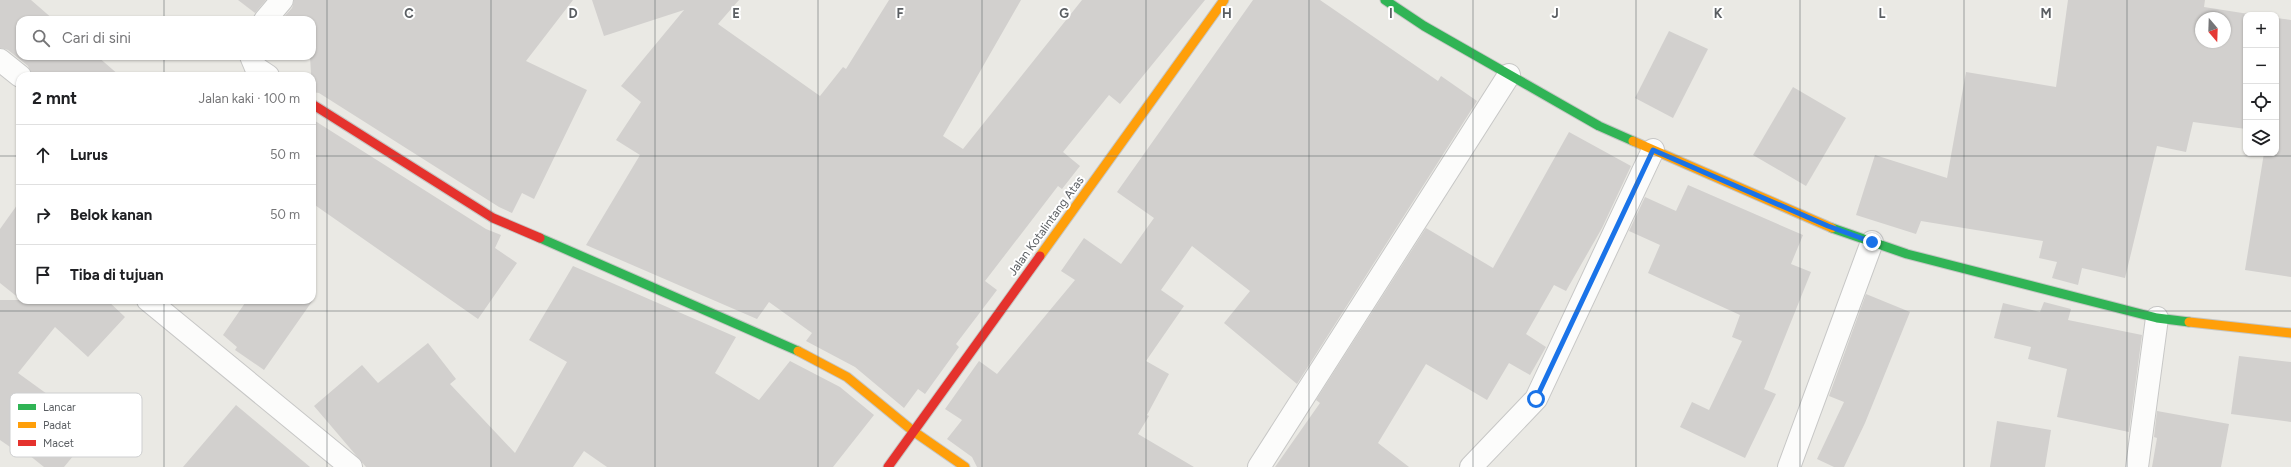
<!DOCTYPE html>
<html lang="id">
<head>
<meta charset="utf-8">
<style>
	:root { --surface:#fff; --page:#f6f6f6; --text:#202124; --muted:#757577; --line:#e0e0e0 }
	body { margin:0; font-family:Figtree,sans-serif; background:var(--page); color:var(--text) }
	.controls { position:absolute; right:12px; top:12px; display:grid; overflow:hidden; border-radius:8px; box-shadow:0 1px 3px #0004 }
	.controls button { width:36px; height:36px; display:grid; place-items:center; padding:0; border:0; border-bottom:1px solid var(--line); background:var(--surface); color:var(--text); font:20px sans-serif }
	.compass { position:absolute; left:2195px; top:12px; width:36px; height:36px; border-radius:50%; background:var(--surface); box-shadow:0 1px 3px #0004; rotate:161deg }
	.stop { position:absolute; width:12px; height:12px; margin:-9px; border:3px solid #1a73e8; border-radius:50%; background:#fff }
	.stop.end { background:#1a73e8; border-color:#fff; box-shadow:0 1px 4px #0008 }
	.list { margin:0; padding:0; list-style:none }
	h2 { display:flex; justify-content:space-between; align-items:center; height:52px; margin:0; padding:0 16px; font-size:17px }
	h2 small { font-size:13px; font-weight:400; color:var(--muted) }
	.list li { display:grid; grid-template-columns:26px 1fr auto; gap:12px; align-items:center; box-sizing:border-box; height:60px; padding:0 16px; border-top:1px solid var(--line) }
	.list b { display:block; font-size:15px; white-space:nowrap }
	.list em { font-size:13px; font-style:normal; color:var(--muted) }
	.icon { flex:none; width:22px; height:22px; fill:none; stroke:currentColor; stroke-width:2; stroke-linecap:round; stroke-linejoin:round }
	.map { position:relative; flex:none; width:2291px; height:467px; overflow:hidden }
	.search { position:absolute; background:var(--surface); box-shadow:0 1px 3px #0004; left:16px; top:16px; width:300px; height:44px; display:flex; align-items:center; gap:10px; box-sizing:border-box; padding:0 14px; border-radius:12px; color:var(--muted); font-size:15px }
	.panel { position:absolute; background:var(--surface); box-shadow:0 1px 3px #0004; left:16px; top:72px; width:300px; height:232px; border-radius:12px }
	.map>svg:first-child { display:block }
	.building { fill:#d2d0ce; fill-rule:evenodd }
	.lines { fill:none; stroke-linecap:round; stroke-linejoin:round }
	.street-casing { stroke:#c7c7c6; stroke-width:24 }
	.fast-casing { stroke:#c5c6c4; stroke-width:11 }
	.slow-casing { stroke:#c5c6c4; stroke-width:11 }
	.jam-casing { stroke:#c5c6c4; stroke-width:11 }
	.street { stroke:#fcfcfb; stroke-width:22 }
	.fast { stroke:#30b455; stroke-width:9 }
	.slow { stroke:#ff9f0a; stroke-width:9 }
	.jam { stroke:#e5322d; stroke-width:9 }
	.route { stroke:#1a73e8; stroke-width:5 }
	.grid { fill:none; stroke:#5a5e62; stroke-width:1; stroke-opacity:0.55 }
	.labels { text-anchor:middle; stroke-width:4; stroke-linejoin:round; paint-order:stroke }
	.street-label { font-size:12px; fill:#5a5e62; stroke:#fff }
	.key { fill:#fff; stroke:#cecfd0; stroke-width:1 }
	.key-label { font-size:11px; fill:#5a5e62 }
	.grid-label { font-size:13px; text-anchor:middle; font-weight:bold; fill:#5a5e62; stroke:#fff; stroke-width:4; stroke-linejoin:round; paint-order:stroke }
</style>
</head>
<body>
<div class="map">
<svg width="2291" height="467" viewBox="0 0 2291 467">
	<rect width="100%" height="100%" fill="#eae9e4"/>
	<g class="building">
		<path d="M0,0h31l23,20h-34v36h77l23,20h-88l-4,-10 -20,-16 -8,-2z"/>
		<path d="M238,0h28l-11,13z"/>
		<path d="M294,0h279l-47,61 61,29 -53,109 -12,-6 -10,20 -13,-6 -180,-114 -7,-1 -2,-36h2v-36h-31l11,-12z"/>
		<path d="M592,0h147l-21,24 102,72 23,-29 3,2 43,-69h132l-78,136 20,13 119,-149h123l-85,104 -11,-9 -46,57 17,14 -18,23 -4,-3 -73,95 12,9 -41,54 3,3 -34,47 -7,-5 -14,19 -49,-41 -49,-26 6,-8 -43,-31 -12,17 -171,-74 54,-90 -24,-15 25,-38 -20,-16 63,-76 -80,26z"/>
		<path d="M1253,0h67l118,81 3,-5 36,25 -180,283 -73,-61 26,-32 -58,-45 -31,44 23,16 -38,55 23,13 -22,41 2,1 -11,18 56,33h-217l-5,-10 -25,-18 15,-19 -17,-11 34,-48 18,13 78,-94 -14,-9 23,-33 37,26 33,-46 -37,-26z"/>
		<path d="M2068,0h137l-1,7 51,8h-9v114l-53,-7 -7,30 -29,-6 -32,132 -43,-10 -4,17 -26,-7 5,-16 -18,-4 4,-17 -122,-20 -5,13 -60,-19 19,-60 72,23 19,-106 90,15zM2201,18h24v24h-24z"/>
		<path d="M2276,18l15,2v257l-46,-7 19,-117h12z"/>
		<path d="M1669,31l39,18 -35,69 -38,-20z"/>
		<path d="M1793,87l53,31 -40,68 -53,-31z"/>
		<path d="M312,119l174,110 15,6 -6,13 22,15 -39,56 -166,-116z"/>
		<path d="M1569,132l62,34 -29,62 -36,63 -12,-6 -28,49 20,13 -16,28 -21,-12 -22,37 -61,-36 -48,79 31,24h-134l45,-64 -4,-3 110,-172 67,40z"/>
		<path d="M1688,185l115,50 -12,29 20,8 -47,117 12,5 -31,64 -65,-31 12,-25 17,8 33,-69 -10,-4 8,-22 -92,-42 12,-28 -31,-14 16,-34 31,14z"/>
		<path d="M20,201v98l-20,-16v-54z"/>
		<path d="M573,266l163,71 -21,36 44,27 31,-39 50,26 34,28 -41,52h-226l-23,-16 -11,16h-207l-52,-61 48,-41 16,18 50,-40 28,36 -6,5 65,69 52,-91 -38,-22z"/>
		<path d="M1866,294l44,18 -45,111 -21,44h-10l-17,-8 27,-57 -15,-6z"/>
		<path d="M0,300h107l18,17 -37,40 -33,-30 -37,46 47,34 5,-5 28,24 -34,41h-20l-25,-20 -3,4 -16,-11z"/>
		<path d="M247,300h66l-49,70 -29,-20 2,-3 -14,-12z"/>
		<path d="M2044,302l27,7 -3,11 74,15 -13,97 -72,-15 10,-48 -39,-10 3,-12 -37,-9 9,-35 37,9z"/>
		<path d="M2239,356l52,6v60l-60,-8z"/>
		<path d="M236,405l74,62h-127z"/>
		<path d="M2157,411l72,13 -8,43h-69l5,-29 -3,-1z"/>
		<path d="M1997,421l54,9 -6,37h-55z"/>
	</g>
	<g class="lines">
		<g class="street-casing">
			<g id="street">
				<path d="M265,20l17,-20"/>
				<path d="M251,56l5,12 12,8"/>
				<path d="M0,60l20,16"/>
				<path d="M148,300l203,167"/>
				<path d="M1259,467l250,-392"/>
				<path d="M1471,467l65,-68 117,-249"/>
				<path d="M1789,467l83,-225"/>
				<path d="M2137,467l20,-149"/>
			</g>
		</g>
		<g class="fast-casing">
			<g id="fast">
				<path d="M1385,0l39,26 175,100 34,15"/>
				<path d="M1832,228l75,26 250,64 32,4"/>
				<path d="M540,238l258,113"/>
			</g>
		</g>
		<g class="slow-casing">
			<g id="slow">
				<path d="M1633,141l199,87"/>
				<path d="M1040,256l184,-256"/>
				<path d="M2189,322l102,11"/>
				<path d="M798,351l49,26 66,54 52,36"/>
			</g>
		</g>
		<g class="jam-casing">
			<g id="jam">
				<path d="M312,104l181,114 47,20"/>
				<path d="M888,467l152,-211"/>
			</g>
		</g>
		<use href="#street" class="street"/>
		<use href="#fast" class="fast"/>
		<use href="#slow" class="slow"/>
		<use href="#jam" class="jam"/>
	</g>
	<g class="lines">
		<path class="route" d="M1536,399l117,-249 175,76 44,16"/>
	</g>
	<path class="grid" d="M164,0v20M327,0v467M491,0v467M655,0v467M818,0v467M982,0v467M1146,0v467M1309,0v467M1473,0v467M1636,0v467M1800,0v467M1964,0v467M2127,0v467M164,56v20M0,156h20M312,156h1979M164,300v167M0,311h2291"/>
	<g class="labels">
		<g class="street-label">
			<text transform="translate(1046 226) rotate(-54)" y="4">Jalan Kotalintang Atas</text>
		</g>
	</g>
	<rect x="10" y="393" width="132" height="64" rx="6" class="key"/>
	<rect x="18" y="404" width="18" height="6" fill="#30b455"/>
	<rect x="18" y="422" width="18" height="6" fill="#ff9f0a"/>
	<rect x="18" y="440" width="18" height="6" fill="#e5322d"/>
	<g class="key-label">
		<text x="43" y="411">Lancar</text>
		<text x="43" y="429">Padat</text>
		<text x="43" y="447">Macet</text>
	</g>
	<g class="grid-label">
		<text x="409" y="18">C</text>
		<text x="573" y="18">D</text>
		<text x="736" y="18">E</text>
		<text x="900" y="18">F</text>
		<text x="1064" y="18">G</text>
		<text x="1227" y="18">H</text>
		<text x="1391" y="18">I</text>
		<text x="1555" y="18">J</text>
		<text x="1718" y="18">K</text>
		<text x="1882" y="18">L</text>
		<text x="2046" y="18">M</text>
	</g>
</svg>
<div class="controls">
<button>+</button>
<button>−</button>
<button><svg class="icon" aria-label="locate" viewBox="0 0 24 24"><circle cx="12" cy="12" r="6"/><path d="M12 2v4M12 18v4M2 12h4M18 12h4"/></svg></button>
<button><svg class="icon" aria-label="layers" viewBox="0 0 24 24"><path d="M12 4l9 5-9 5-9-5zM3 14l9 5 9-5"/></svg></button>
</div>
<svg class="compass" viewBox="-18 -18 36 36"><path d="M0-13l5 13h-10z" fill="#e53935"/><path d="M0 13l5-13h-10z" fill="#757577"/></svg>
<div class="stop" style="left:1536px;top:399px"></div>
<div class="stop end" style="left:1872px;top:242px"></div>
<div class="search"><svg class="icon" aria-label="search" viewBox="0 0 24 24"><circle cx="10" cy="10" r="6"/><path d="M15 15l6 6"/></svg>Cari di sini</div>
<section class="panel">
<h2>2 mnt<small>Jalan kaki · 100 m</small></h2>
<ul class="list">
<li><svg class="icon" aria-label="ahead" viewBox="0 0 24 24"><path d="M12 20V5M6 11l6-6 6 6"/></svg><div><b>Lurus</b></div><em>50 m</em></li>
<li><svg class="icon" aria-label="right" viewBox="0 0 24 24"><path d="M7 20v-9h11M14 6l5 5-5 5"/></svg><div><b>Belok kanan</b></div><em>50 m</em></li>
<li><svg class="icon" aria-label="arrive" viewBox="0 0 24 24"><path d="M6 21V4h12l-3 4 3 4H6"/></svg><div><b>Tiba di tujuan</b></div></li>
</ul>
</section>
</div>
</body>
</html>
